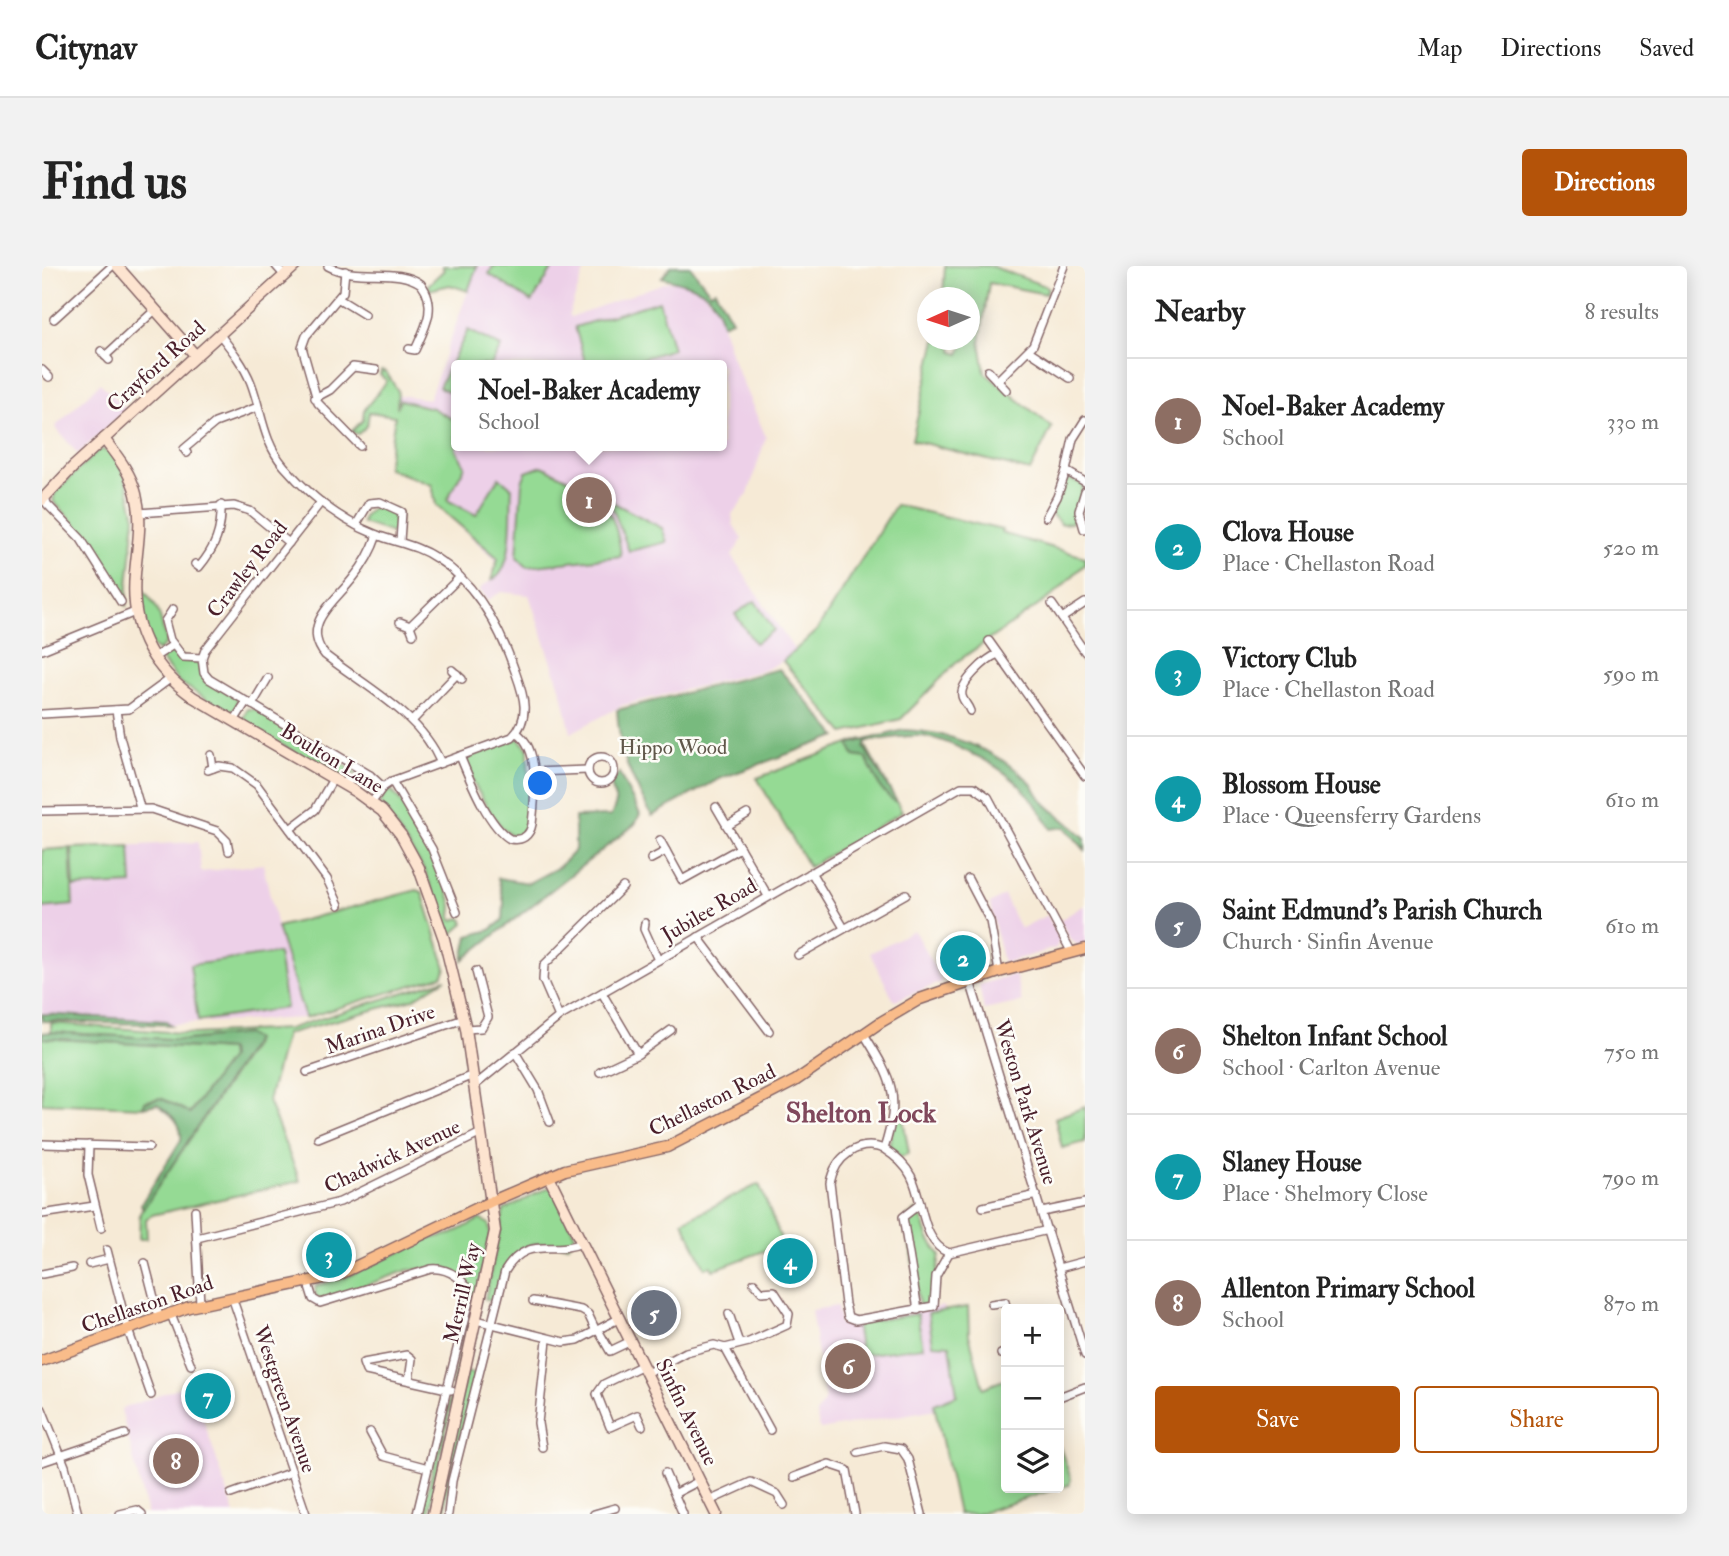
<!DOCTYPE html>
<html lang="en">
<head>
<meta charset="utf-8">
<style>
	:root { --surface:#fff; --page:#f2f2f2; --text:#222; --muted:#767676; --line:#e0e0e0; --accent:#b45309 }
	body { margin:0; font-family:"IM FELL Double Pica",serif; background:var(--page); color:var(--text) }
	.controls { position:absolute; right:21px; bottom:21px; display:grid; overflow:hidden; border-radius:7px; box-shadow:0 4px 18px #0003 }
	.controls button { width:63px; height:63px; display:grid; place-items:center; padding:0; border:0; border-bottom:2px solid var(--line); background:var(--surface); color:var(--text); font:35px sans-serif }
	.compass { position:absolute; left:875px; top:21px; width:63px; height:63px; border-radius:50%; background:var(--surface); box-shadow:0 4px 18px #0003; rotate:267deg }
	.you { position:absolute; left:499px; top:518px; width:24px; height:24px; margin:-18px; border:5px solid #fff; border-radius:50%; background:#1a73e8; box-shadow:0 0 0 10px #1a73e833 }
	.badge { display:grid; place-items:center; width:46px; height:46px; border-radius:50%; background:var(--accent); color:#fff; font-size:23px; font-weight:700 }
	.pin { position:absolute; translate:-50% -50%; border:4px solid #fff; box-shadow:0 2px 7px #0006 }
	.popup { position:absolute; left:409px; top:94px; width:276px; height:91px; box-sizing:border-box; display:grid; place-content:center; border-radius:7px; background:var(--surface); filter:drop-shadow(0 2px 5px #0005); font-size:23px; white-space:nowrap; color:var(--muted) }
	.popup b { font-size:26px; color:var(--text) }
	.popup::after { content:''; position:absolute; left:50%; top:100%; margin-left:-14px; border:14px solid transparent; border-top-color:var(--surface) }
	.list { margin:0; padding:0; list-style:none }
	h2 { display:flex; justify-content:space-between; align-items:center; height:91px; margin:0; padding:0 28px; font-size:30px }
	h2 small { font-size:23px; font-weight:400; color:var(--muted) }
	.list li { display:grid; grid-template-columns:46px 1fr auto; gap:21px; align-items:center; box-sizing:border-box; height:126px; padding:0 28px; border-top:2px solid var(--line) }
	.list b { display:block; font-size:26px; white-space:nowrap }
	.list p { margin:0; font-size:23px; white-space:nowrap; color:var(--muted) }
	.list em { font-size:23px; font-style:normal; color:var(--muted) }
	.actions { display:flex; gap:14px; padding:21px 28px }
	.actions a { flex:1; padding:16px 0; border:2px solid var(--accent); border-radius:7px; text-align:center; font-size:24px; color:var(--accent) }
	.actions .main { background:var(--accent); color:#fff }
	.icon { flex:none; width:38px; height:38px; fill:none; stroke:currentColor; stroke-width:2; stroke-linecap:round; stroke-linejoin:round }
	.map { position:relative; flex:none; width:1043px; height:1248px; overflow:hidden; border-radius:7px }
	header { display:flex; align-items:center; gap:42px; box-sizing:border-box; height:98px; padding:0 35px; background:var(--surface); border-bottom:2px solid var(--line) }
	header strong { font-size:33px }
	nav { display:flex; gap:38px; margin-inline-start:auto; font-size:24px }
	.intro { display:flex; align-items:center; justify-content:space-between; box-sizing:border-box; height:168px; padding:0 42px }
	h1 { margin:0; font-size:49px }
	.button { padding:18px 32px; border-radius:7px; background:var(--accent); color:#fff; font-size:24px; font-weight:700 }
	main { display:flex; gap:42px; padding:0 42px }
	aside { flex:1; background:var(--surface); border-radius:7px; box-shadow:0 4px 18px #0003 }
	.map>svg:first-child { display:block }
	.built { fill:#edd0e8; fill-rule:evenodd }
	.green { fill:#95da94; stroke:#707c60; stroke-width:2 }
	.forest { fill:#78ba7e; stroke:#616c54; stroke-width:2 }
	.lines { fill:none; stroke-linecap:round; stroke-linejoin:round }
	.street-casing { stroke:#866667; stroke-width:10 }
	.secondary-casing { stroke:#866667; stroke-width:13 }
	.primary-casing { stroke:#866667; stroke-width:13 }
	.street { stroke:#fff; stroke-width:7 }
	.secondary { stroke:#fde4d0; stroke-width:10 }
	.primary { stroke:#f9bc8a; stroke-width:10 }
	.labels { text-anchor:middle; stroke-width:5; stroke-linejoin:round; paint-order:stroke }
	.street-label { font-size:21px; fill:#4a1f2b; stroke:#fdfcf7 }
	.park-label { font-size:21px; fill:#60574a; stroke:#fdfcf7 }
	.district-label { font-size:28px; font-weight:bold; fill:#80485c; stroke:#fdfcf7 }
</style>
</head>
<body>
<header>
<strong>Citynav</strong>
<nav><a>Map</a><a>Directions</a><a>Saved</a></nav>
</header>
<div class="intro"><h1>Find us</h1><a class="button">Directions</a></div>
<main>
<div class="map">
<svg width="1043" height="1248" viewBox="0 0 1043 1248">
	<rect width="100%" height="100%" fill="#fdfcf7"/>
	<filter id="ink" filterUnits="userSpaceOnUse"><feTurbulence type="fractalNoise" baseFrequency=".0143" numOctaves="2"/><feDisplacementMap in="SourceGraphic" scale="14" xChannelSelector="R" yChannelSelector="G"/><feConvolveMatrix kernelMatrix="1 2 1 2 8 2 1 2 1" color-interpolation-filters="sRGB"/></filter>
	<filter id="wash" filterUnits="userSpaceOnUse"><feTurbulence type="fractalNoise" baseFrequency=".00686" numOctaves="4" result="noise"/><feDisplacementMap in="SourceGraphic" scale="28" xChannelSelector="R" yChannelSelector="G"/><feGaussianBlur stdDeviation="1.57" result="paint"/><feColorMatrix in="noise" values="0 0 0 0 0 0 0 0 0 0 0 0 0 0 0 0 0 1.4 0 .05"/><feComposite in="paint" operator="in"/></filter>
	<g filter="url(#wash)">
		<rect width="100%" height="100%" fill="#f6ead6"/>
		<g class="built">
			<path d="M435,0h109l-17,48 2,3 96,-35 11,-1 17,3 21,21 15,51 35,81 -18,57 -16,20 1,10 9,15 -10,17 63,95 -9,8 -22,11 -141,35 -52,28 -9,-40 -33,-98 -28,-3 -13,8 -9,-11 13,-9 4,-20 -60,-55 -4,-20 -45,-17 11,-73 31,4zM414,99h266v81h-266z"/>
			<path d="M58,117l26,26 -48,45 -23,-27z"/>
			<path d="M156,576l3,30 62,-8 14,63 28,91 -132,6 -131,-6v-168z"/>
			<path d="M962,629l16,34 27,-14 13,24 -4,9 -53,15 -13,-59z"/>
			<path d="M1043,639v38l-6,3 -9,-7 -10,-19z"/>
			<path d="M872,664l28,52 -48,19 -24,-48z"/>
			<path d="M973,708l7,28 -38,8 -5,-25z"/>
			<path d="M795,1040l3,19 104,-19 14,99 -138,25 -4,-16 9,-14 -14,-90z"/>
			<path d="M149,1117l44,131h-88l-26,-105z"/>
		</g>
		<g class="green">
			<path d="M400,0h35l-9,25 -18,-6 -21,5 -1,-5 16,-15z"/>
			<path d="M451,0h61l-22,36 -43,-28z"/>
			<path d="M903,0h46l57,21 -2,7 -57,-11 -9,59 5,31 67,54 -22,44 -118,-31 24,-100h14l3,12 6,2 7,-14h4v-42l-27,-1z"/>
			<path d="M617,35l14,48 -51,16h-36l-11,-38z"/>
			<path d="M426,64l33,17 -10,18h-35v30l-17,-8z"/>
			<path d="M339,105l5,1 12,19 -1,17 3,-8 32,8 24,13v29l9,16 -18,34 29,15 23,-38 13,11c-2,24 3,83 -20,92l6,-22 -62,-53 -4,-20 -45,-17 8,-52 -26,-4 -2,14 -9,8 -7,-2 12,-12 1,-10 23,-29 -7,-6z"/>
			<path d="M57,183l12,3 14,23 10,42 -9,88 -43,-73 -30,-31 2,-8z"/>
			<path d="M500,200c49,25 73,29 79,90l-94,11 -10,-10 5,-75 4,-10z"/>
			<path d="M1025,212l16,6v3l-6,30 -6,6 -10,1 -10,-10z"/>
			<path d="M568,235l52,27 5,14 -38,9z"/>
			<path d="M334,239l20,5 4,6 -2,19 -36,-12 3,-8z"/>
			<path d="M854,239l106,25 -1,3 84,24v7l-33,32 -94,65 -57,58 -57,14 -61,-72 34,-31z"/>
			<path d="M101,324c20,21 15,26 24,52l-8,9c-17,-8 -19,-42 -20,-60z"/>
			<path d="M713,335l19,29 -19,13 -20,-29z"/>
			<path d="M127,385l31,13 2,9 35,26 1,10 -11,4 -49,-32 -18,-23z"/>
			<path d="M205,443h8l104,65 -23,1 -94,-52z"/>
			<path d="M476,472l10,11 1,75 -4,9 -11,3c-16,-4 -45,-58 -48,-74l4,-6z"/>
			<path d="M820,473l40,73 -93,55 -52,-89z"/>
			<path d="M346,522c15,8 63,98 64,119 0,3 -1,6 -1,9l1,4 10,-2 2,6 -14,12 -25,-65 -45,-68z"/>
			<path d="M88,580l2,38 -58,3 -2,-39z"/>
			<path d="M28,582l3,57 -31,3v-58z"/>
			<path d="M375,624l5,2 24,76 -4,8 -137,42 -28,-91z"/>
			<path d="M236,687l8,55 -88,13 -8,-56z"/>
			<path d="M404,713l-33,20 -127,35 -18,67 32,80 -148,34 -6,4 1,20h-8l1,-26 114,-169 -8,-10 -60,6 -135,-8v-9l143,11 94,-5z"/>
			<path d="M0,772l187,12 1,8 -41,55 -28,-15 -16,3 -2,6 -101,-4z"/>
			<path d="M859,841l8,46 -8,4 -12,-11 8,-37z"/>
			<path d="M1043,841v35l-23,6 -7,-30z"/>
			<path d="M717,918l24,60 -70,26 -2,-4 -6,2 -22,-47z"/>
			<path d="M505,922h5l23,47 -7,10c-11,0 -23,-3 -34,-1 -26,7 -34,35 -41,58l-8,-3 19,-89z"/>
			<path d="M874,944h3l10,29 11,16 -9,47 -12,4 -13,-88z"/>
			<path d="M438,953l9,5 1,10 -34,152 -4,-1 20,-87 -6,-16 -21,-15 -37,3 -86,31 -6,-3 -1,-12 31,-9 82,-38 24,-5z"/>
			<path d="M926,1041l1,28 14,53 23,-9v109h53v-43l12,34 -2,6 -93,29h-18l-24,-110 23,-9 -7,-50 -17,-1 -5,-31z"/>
			<path d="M875,1048l6,33 -62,8 -5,-32z"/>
			<path d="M424,1106l9,2 -29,121 -1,19h-9z"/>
			<path d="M409,1126l2,3 -24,119h-7z"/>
		</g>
		<g class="forest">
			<path d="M629,0h19l20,26 5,-2 17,30 -10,4c-8,-39 -30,-37 -60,-47z"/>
			<path d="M737,403l58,67 -118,43 -67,37c-22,-41 -32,-58 -35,-106z"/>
			<path d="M862,464c44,1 92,20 124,50 7,6 9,16 16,22 13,13 28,23 41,36v12l-20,-23 -14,2c-21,-39 -45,-61 -85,-78 -14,-7 -30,-14 -46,-15 -18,-1 -37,3 -54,6l-2,5 33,55h-3l-13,-13 -15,-31 -12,-2 -5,-12z"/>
			<path d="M577,507l21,41 -5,10 -172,136 5,-24 22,-6 13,-10 1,-18 -6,-24 31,5 30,-16 16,-17v-33l36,-1 5,-13 -5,-19z"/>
			<path d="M0,748l124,7 5,4 -129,-4z"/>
			<path d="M9,766l135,8 60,-6 9,6 -112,169 -2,-5 40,-64c2,-18 -11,-26 -24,-36l-14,3 2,-5 16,-4 29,15 40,-55 -1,-8 -187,-12v-5z"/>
		</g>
	</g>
	<g filter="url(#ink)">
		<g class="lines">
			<g class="street-casing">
				<g id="street">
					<path d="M234,0l8,9"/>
					<path d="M286,0c29,16 69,0 93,18 17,22 4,44 -6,66l-6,-1"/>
					<path d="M303,5l-2,21 -37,44 -4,11 16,56 42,43"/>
					<path d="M297,33l26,16"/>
					<path d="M12,53l58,-53"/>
					<path d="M178,69c12,15 24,30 31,48 11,29 12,59 33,83 25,29 57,55 93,69 20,8 40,10 59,23 41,25 65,72 80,116 8,22 15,44 -4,63l-120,44 -9,6 -11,15"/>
					<path d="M59,85l8,9"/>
					<path d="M987,85l41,27"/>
					<path d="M63,90l50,-46"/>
					<path d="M0,104l7,7"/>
					<path d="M946,105l18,19"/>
					<path d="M955,115l36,-36 31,-79"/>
					<path d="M273,132l15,-8 23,-23 23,3"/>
					<path d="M145,187l-3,-4 31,-26 43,-16"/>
					<path d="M1024,205l7,-32 12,-19"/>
					<path d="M3,230l2,8 34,35 40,63"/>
					<path d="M97,247l95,-7 16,5 39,32"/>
					<path d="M1004,251l11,-20 9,-26 19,11"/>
					<path d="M314,259l13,-22 11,-1 22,10 -2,29"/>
					<path d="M1042,263l-5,-18 6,-20"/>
					<path d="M335,269c-5,15 -14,31 -24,43 -18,24 -53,46 -28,77 41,32 95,59 116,108"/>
					<path d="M153,298l4,3c16,-19 23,-36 22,-62"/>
					<path d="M1010,338l33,48"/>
					<path d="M131,343l-8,12 5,19 13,17 19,1 2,15 5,6 161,96 13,12"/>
					<path d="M1020,352l23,-15"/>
					<path d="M358,356l10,4 3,8"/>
					<path d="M368,360l50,-49"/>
					<path d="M947,375l96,135"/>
					<path d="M0,384l93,-38"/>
					<path d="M111,392l20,-13"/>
					<path d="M160,392l3,-8 116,-148"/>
					<path d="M410,404l10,9"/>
					<path d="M210,439l16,-27"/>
					<path d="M74,444l4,27 20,70"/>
					<path d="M928,445c-2,-6 -7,-10 -8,-15 -3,-13 25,-38 36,-42"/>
					<path d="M0,448l87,-5 41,-30"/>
					<path d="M371,454l44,-46"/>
					<path d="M192,455l12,-19"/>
					<path d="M169,489l2,13"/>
					<path d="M418,490c10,24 28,70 50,83 12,2 20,-3 22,-15 3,-27 9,-74 -15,-91"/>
					<circle cx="559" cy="504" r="13"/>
					<path d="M166,504l11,-4 14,2 24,17 70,94 12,26"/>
					<path d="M491,506l55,-2"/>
					<path d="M350,515l40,68 25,63"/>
					<path d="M299,517l29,-8"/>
					<path d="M674,541l52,89"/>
					<path d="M0,545l109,-2 66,22 10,10 2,10"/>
					<path d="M685,560l20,-12"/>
					<path d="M248,563l25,-19 18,-31"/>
					<path d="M618,574l22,40 58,-32"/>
					<path d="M609,593l15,-8"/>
					<path d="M769,606l33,56"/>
					<path d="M926,613l22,42 9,51"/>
					<path d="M603,657l-1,6 14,31"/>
					<path d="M656,671l71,94"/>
					<path d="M756,689l108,-61"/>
					<path d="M928,715l115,374"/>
					<path d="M560,727l36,61"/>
					<path d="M517,751l-16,-37 1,-15 79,-78"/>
					<path d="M424,763l15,-1 7,-11 -12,-46"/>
					<path d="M822,768c29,47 37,61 20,115 11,7 21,15 27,27 12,22 10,67 38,77l-13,23 -2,30 -78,14 -8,-3 -3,-13 -15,-121c5,-26 28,-44 54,-34"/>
					<path d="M473,786l23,38 12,32"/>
					<path d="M265,806l157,-53"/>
					<path d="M558,806l38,-18 33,-24"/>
					<path d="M432,820l85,-69 402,-230h13l14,10 84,156"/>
					<path d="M276,872l155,-63"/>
					<path d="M0,878l107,3"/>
					<path d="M47,879l-1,30 13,53"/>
					<path d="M941,941l54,-12"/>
					<path d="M153,944l5,94"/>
					<path d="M1000,946l43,-9"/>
					<path d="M0,948l52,-8"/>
					<path d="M155,972l143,-36 139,-68"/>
					<path d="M65,984l20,77 24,68"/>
					<path d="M907,987l99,-23"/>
					<path d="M103,997l14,54"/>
					<path d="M47,998l20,-5"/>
					<path d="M1017,1002l26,-7"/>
					<path d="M0,1008l30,-6"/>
					<path d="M266,1017l5,16 7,4 111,-34c16,-2 37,11 39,28l-23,92 -81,-18 -3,-8 44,-8 5,4 -3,21"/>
					<path d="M190,1031l74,217"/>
					<path d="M491,1035l48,9 7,4 8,17"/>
					<path d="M949,1038l14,-2 2,7"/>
					<path d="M876,1044l-15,-93 17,-13"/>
					<path d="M128,1046l21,53"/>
					<path d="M687,1048l10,29"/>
					<path d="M434,1054l88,22 14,-2 42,-22"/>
					<path d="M556,1064l12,21 21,-10"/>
					<path d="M683,1082l45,82"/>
					<path d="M959,1088l5,-2"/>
					<path d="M605,1107l39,-21 28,-7 11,3 24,-6 38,-17 2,-11 -15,-23 -12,1 -8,-9"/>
					<path d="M1017,1131l26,-10"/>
					<path d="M0,1143l23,57 13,48"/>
					<path d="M600,1160l-5,-11 -27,12 -13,-33 7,-10 39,-19"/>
					<path d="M328,1166l13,24 45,12"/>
					<path d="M500,1181l-4,-24 9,-83"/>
					<path d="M816,1186l26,-6 17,3 7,10 14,55"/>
					<path d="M0,1196l83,-28"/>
					<path d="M623,1207l18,41"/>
					<path d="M752,1211l35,-13 18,6 8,44"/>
					<path d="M634,1227l23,-12"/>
					<path d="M189,1228l61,-22"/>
					<path d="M667,1235l42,-19 26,12 7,11"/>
					<path d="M78,1248l17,-4 5,4"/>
					<path d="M375,1248l30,-125 4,1"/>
					<path d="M406,1248l4,-33 53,-210c23,-37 46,-15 77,-28"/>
					<path d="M552,1248l21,-6"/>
				</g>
			</g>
			<g class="secondary-casing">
				<g id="secondary">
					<path d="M75,0l79,90"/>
					<path d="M62,173c13,17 27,34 32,55 7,27 1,53 -1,80 -5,52 16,93 58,123l163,95 26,19 19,24 18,33 25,71 22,90 29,202 -62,283"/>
					<path d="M0,234l32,-34 221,-200"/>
					<path d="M507,911l167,337"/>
				</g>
			</g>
			<g class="primary-casing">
				<path id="primary" d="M0,1095l147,-54 149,-32 152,-73 75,-32 102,-23 128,-66 86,-59 39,-23 79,-27 86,-23"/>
			</g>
			<use href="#street" class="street"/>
			<use href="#secondary" class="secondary"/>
			<use href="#primary" class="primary"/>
		</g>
	</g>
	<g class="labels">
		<g class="street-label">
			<text transform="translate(114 100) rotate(-42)" y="7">Crayford Road</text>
			<text transform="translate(205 303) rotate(-52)" y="7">Crawley Road</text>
			<text transform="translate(290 492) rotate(31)" y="7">Boulton Lane</text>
			<text transform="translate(667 644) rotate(-30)" y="7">Jubilee Road</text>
			<text transform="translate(338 763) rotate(-19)" y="7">Marina Drive</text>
			<text transform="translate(670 834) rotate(-26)" y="7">Chellaston Road</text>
			<text transform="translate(984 836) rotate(73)" y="7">Weston Park Avenue</text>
			<text transform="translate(350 890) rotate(-25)" y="7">Chadwick Avenue</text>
			<text transform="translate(420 1027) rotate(-77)" y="7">Merrill Way</text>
			<text transform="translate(105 1038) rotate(-19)" y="7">Chellaston Road</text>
			<text transform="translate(243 1133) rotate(71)" y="7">Westgreen Avenue</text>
			<text transform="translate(645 1146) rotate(64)" y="7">Sinfin Avenue</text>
		</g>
		<g class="park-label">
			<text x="631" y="488">Hippo Wood</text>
		</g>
		<g class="district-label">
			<text x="819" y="856">Shelton Lock</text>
		</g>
	</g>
</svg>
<div class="controls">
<button>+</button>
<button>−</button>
<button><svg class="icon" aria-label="layers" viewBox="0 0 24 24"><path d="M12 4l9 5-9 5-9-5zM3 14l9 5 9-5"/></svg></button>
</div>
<svg class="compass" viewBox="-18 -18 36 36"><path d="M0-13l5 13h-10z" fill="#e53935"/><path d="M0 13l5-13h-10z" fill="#767676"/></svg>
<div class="you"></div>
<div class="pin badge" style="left:547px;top:234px;background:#8d6e63">1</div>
<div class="popup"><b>Noel-Baker Academy</b>School</div>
<div class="pin badge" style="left:921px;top:692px;background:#0f9aa8">2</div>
<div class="pin badge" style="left:287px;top:989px;background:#0f9aa8">3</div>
<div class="pin badge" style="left:748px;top:995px;background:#0f9aa8">4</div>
<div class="pin badge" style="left:612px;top:1047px;background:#6b7280">5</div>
<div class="pin badge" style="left:806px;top:1100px;background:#8d6e63">6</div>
<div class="pin badge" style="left:166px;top:1130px;background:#0f9aa8">7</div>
<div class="pin badge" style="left:134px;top:1195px;background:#8d6e63">8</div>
</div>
<aside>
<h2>Nearby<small>8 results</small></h2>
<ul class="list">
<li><span class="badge" style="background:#8d6e63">1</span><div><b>Noel-Baker Academy</b><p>School</p></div><em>330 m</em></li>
<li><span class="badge" style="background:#0f9aa8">2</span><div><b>Clova House</b><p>Place · Chellaston Road</p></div><em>520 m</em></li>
<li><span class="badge" style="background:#0f9aa8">3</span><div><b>Victory Club</b><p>Place · Chellaston Road</p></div><em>590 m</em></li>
<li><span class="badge" style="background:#0f9aa8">4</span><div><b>Blossom House</b><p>Place · Queensferry Gardens</p></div><em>610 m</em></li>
<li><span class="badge" style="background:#6b7280">5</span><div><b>Saint Edmund's Parish Church</b><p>Church · Sinfin Avenue</p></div><em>610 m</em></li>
<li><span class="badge" style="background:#8d6e63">6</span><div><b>Shelton Infant School</b><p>School · Carlton Avenue</p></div><em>750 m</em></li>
<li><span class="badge" style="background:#0f9aa8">7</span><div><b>Slaney House</b><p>Place · Shelmory Close</p></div><em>790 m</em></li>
<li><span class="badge" style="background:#8d6e63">8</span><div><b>Allenton Primary School</b><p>School</p></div><em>870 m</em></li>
</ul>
<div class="actions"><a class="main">Save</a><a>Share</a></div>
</aside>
</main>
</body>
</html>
